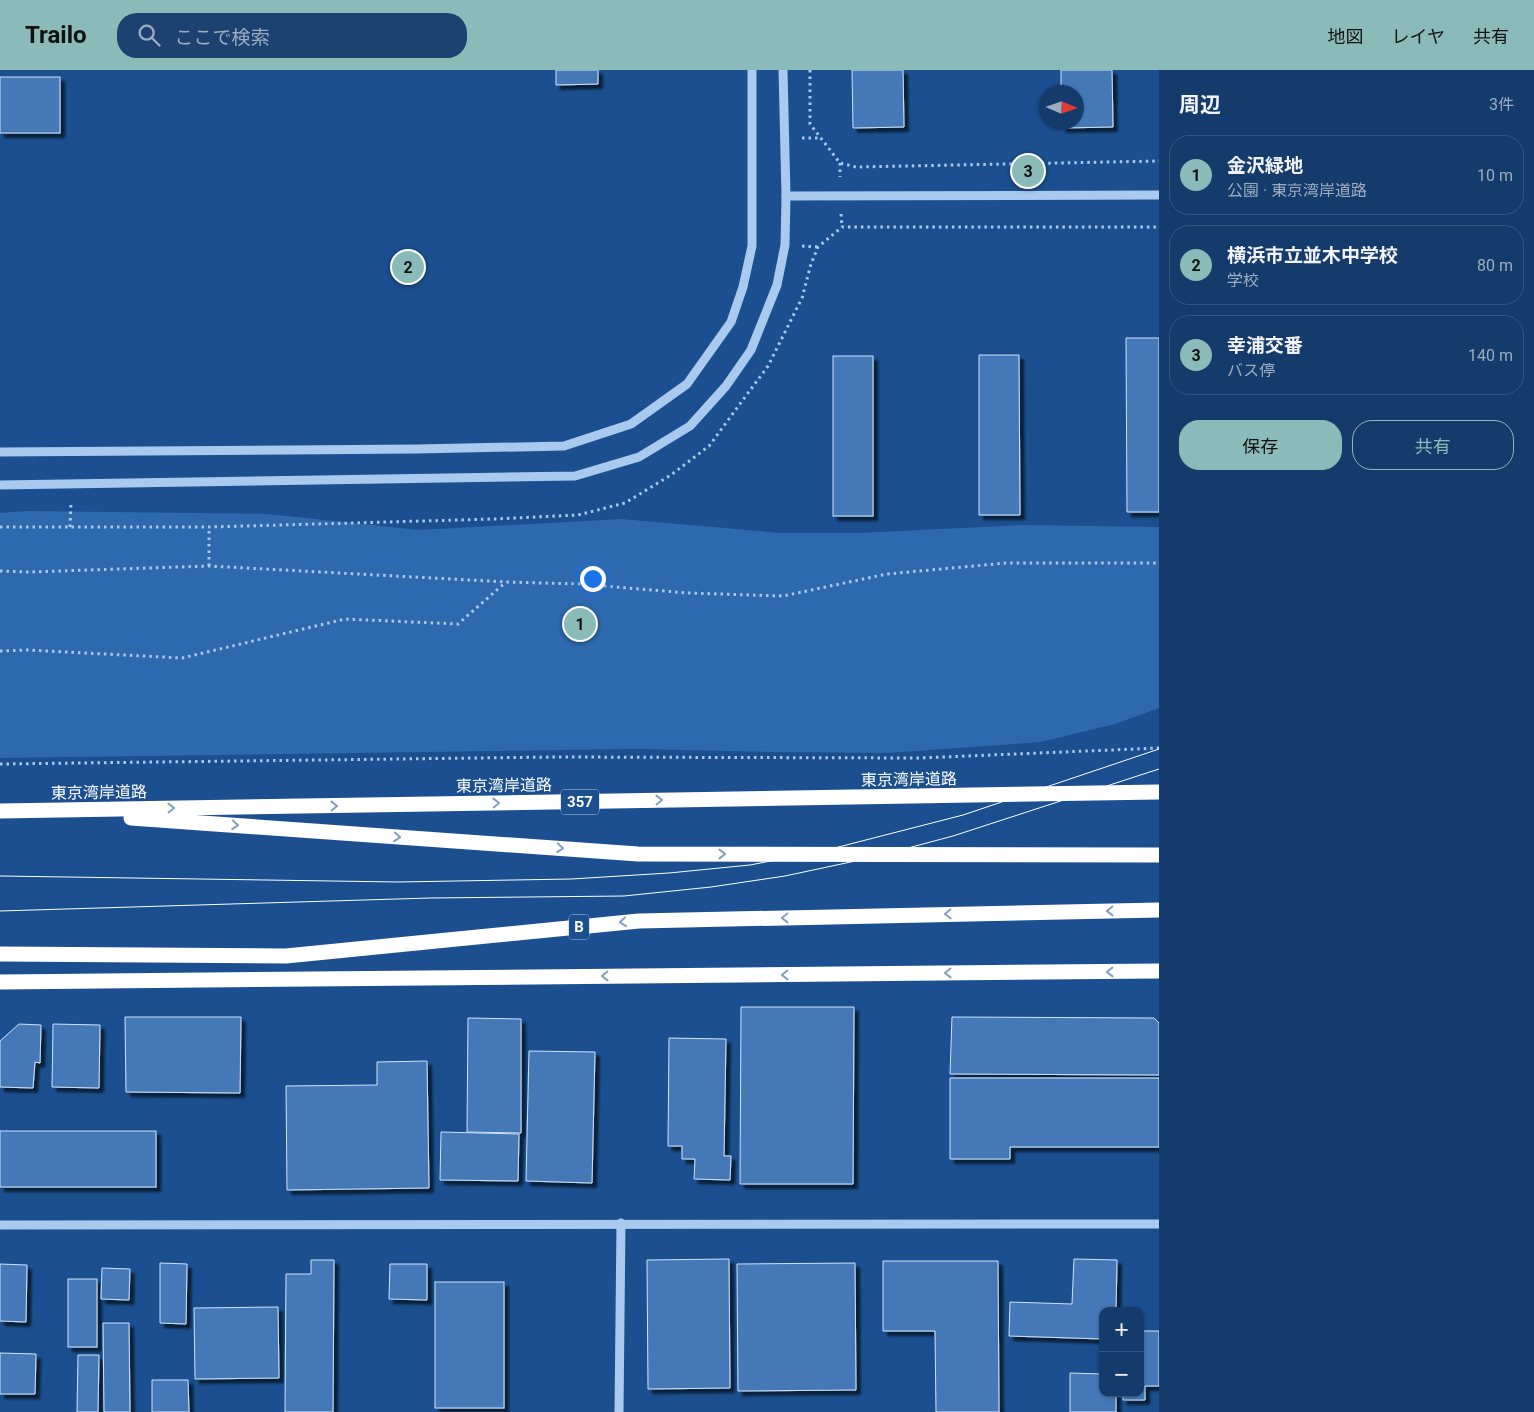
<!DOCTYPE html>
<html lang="ja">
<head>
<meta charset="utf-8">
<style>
	:root { --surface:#143b6b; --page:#1d4271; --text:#f1f3f6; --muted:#9dadc1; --line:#33557e; --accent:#8bbbb9 }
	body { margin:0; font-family:Roboto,"Noto Sans JP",sans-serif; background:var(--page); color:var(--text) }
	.controls { position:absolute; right:15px; bottom:15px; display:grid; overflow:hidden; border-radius:10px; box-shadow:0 1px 4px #0004 }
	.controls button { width:45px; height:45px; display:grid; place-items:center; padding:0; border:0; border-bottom:1px solid var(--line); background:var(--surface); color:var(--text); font:25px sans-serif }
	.compass { position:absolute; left:1039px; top:15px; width:45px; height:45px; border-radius:50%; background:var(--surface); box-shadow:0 1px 4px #0004; rotate:92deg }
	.you { position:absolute; left:592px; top:508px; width:18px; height:18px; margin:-12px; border:4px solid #fff; border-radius:50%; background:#1a73e8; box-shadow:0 0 0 8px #1a73e833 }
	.badge { display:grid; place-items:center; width:32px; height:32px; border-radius:50%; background:var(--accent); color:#111; font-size:16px; font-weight:700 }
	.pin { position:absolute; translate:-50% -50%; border:2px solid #fff; box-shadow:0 1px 5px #0006 }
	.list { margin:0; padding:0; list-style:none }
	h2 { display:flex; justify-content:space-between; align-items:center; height:65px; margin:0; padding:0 20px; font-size:21px }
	h2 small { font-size:16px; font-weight:400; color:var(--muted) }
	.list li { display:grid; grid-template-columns:32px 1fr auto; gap:15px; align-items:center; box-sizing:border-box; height:80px; margin:0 10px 10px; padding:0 10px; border:1px solid var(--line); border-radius:20px }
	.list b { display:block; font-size:19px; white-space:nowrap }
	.list p { margin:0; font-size:16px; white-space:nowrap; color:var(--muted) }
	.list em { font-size:16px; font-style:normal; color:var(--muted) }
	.actions { display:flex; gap:10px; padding:15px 20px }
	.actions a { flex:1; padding:11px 0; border:1px solid var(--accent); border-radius:20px; text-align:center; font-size:18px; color:var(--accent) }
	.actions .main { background:var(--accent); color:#111 }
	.icon { flex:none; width:28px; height:28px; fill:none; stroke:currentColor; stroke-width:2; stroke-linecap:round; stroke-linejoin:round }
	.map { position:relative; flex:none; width:1159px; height:1342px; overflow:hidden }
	header { display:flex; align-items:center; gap:30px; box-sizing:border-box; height:70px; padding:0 25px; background:var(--accent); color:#111 }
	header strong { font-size:24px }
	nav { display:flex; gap:28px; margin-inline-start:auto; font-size:18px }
	.search { width:350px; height:45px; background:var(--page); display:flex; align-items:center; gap:12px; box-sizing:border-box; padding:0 18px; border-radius:20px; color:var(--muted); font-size:19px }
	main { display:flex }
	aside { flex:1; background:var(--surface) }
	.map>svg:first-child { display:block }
	.green { fill:#2e69ad }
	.building { fill:#4478b7; stroke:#cfe3fa; filter:url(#shadow) }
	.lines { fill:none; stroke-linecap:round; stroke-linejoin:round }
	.path { stroke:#a9c9ee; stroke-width:3; stroke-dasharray:2.5 4; stroke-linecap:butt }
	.minor { stroke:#a9c9ee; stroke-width:9 }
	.highway { stroke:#fff; stroke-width:15 }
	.tram { stroke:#fff; stroke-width:1 }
	.oneway { stroke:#829ec1 }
	.labels { text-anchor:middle; stroke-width:4.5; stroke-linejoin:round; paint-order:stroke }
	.shield { fill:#1b4f8f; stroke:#bbcadd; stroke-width:1 }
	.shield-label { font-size:15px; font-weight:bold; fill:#fff }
	.street-label { font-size:16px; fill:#fff; stroke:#1b4f8f }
</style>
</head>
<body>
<header>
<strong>Trailo</strong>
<div class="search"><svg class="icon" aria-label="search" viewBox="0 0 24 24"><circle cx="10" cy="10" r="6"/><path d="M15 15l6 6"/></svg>ここで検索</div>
<nav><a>地図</a><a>レイヤ</a><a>共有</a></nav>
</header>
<main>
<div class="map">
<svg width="1159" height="1342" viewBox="0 0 1159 1342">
	<defs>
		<filter id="shadow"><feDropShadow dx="4.5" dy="4.5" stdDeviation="1" flood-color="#0009"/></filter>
	</defs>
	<rect width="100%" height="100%" fill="#1b4f8f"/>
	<path class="green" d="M27,441l241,3 151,16 202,-11 159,14h79l162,-8 138,2v181l-44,16 -74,18 -153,11 -109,-1 -142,-3 -637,9v-245z"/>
	<g class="building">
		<path d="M556,0h42v14l-42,1z"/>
		<path d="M852,0h51l1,57 -51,1z"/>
		<path d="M1061,0h51l1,57 -51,1 -1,-6h15v-30h-15z"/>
		<rect x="0" y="7" width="60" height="56"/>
		<path d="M1126,268h33v174h-32z"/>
		<path d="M979,285h40l1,160h-41z"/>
		<rect x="833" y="286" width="40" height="160"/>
		<path d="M741,937h113l-1,177h-113z"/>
		<path d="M125,947h116l-1,76 -114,-1z"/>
		<path d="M952,947l202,1 5,5v52l-209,-1z"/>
		<path d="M468,948l53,1v114l-54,-1z"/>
		<path d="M19,954l22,1 -1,38 -5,-1 -2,26 -33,-1v-46z"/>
		<path d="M53,954l47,1 -1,63 -47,-1z"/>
		<path d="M669,968l57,1 -2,117h7l-1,24 -36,-1 1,-20h-13v-13h-14z"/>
		<path d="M529,981l66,1 -3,131 -66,-2z"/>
		<path d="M427,991l2,127 -142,2 -1,-104 91,-1v-23z"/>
		<path d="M950,1008h209v69h-149v12h-60z"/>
		<rect x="0" y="1061" width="156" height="56"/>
		<path d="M441,1062l78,2 -1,47 -78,-1z"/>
		<path d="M729,1189l1,129 -82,1 -1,-129z"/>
		<path d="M1074,1189l43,1 -1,51h-13v28l-94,-3 1,-34 62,2z"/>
		<path d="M311,1190h23l-1,152h-48l1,-138h25z"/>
		<path d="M883,1191h115l1,151h-63l-1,-81h-52z"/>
		<path d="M160,1193l27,1 -1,60 -26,-1z"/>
		<path d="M855,1193l1,127 -118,1 -1,-127z"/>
		<path d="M0,1194l27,1 -1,57 -26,-1z"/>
		<path d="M390,1194h37v36l-38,-1z"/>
		<path d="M102,1198l28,1 -1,31 -28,-1z"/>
		<rect x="68" y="1209" width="29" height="68"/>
		<rect x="435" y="1212" width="69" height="126"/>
		<path d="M278,1237l1,71 -84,1 -1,-71z"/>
		<path d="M103,1253h26l1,89h-26z"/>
		<path d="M1140,1261h19v55h-14v14h-22v-7h17z"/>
		<path d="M0,1283l36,1 -1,40h-35z"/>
		<path d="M78,1285h21l-1,57h-21z"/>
		<path d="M1070,1303l33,1v19h13v19h-46z"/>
		<path d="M152,1310h36l1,32h-37z"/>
	</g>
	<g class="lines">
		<g class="path">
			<path d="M810,0v54l30,39 16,4 303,-6"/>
			<path d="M802,68h19"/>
			<path d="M840,93v14"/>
			<path d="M841,144l1,13"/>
			<path d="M802,176l16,1"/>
			<path d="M0,457h209l285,-8 84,-4 47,-12 46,-28 38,-29 59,-80 34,-68 9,-34 7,-17 24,-20h317"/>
			<path d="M70,457l1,-25"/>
			<path d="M209,496v-39"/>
			<path d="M0,501l29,1 180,-6 298,16 72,2 109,9 95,3 104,-22 119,-11h153"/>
			<path d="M0,581l27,-1 155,8 163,-39 113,5 48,-42"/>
			<path d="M0,694l556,-7 363,1 240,-10"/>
		</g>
		<g class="minor">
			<path d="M786,126l373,-1"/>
			<path d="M0,382l417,-3 147,-3 67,-22 56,-40 44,-62 12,-35 9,-41v-176"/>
			<path d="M0,415l575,-9 64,-19 51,-31 36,-40 25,-36 26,-65 8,-40 1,-49 -3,-126"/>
			<path d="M0,1155l1159,-1"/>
			<path d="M619,1342l2,-189"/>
		</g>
		<g class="highway">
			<path d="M0,741l1159,-19"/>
			<path d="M131,748l507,36 521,1"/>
			<path d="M0,884l286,2 353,-35 520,-11"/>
			<path d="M0,912l1159,-11"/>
		</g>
		<g class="tram">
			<path d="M0,806l398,6 173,-3 98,-6 81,-8 73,-14 140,-36 196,-66"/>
			<path d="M0,841l430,-13 194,-2 87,-9 74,-11 89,-19 79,-21 206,-67"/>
		</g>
	</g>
	<defs><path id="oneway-chevron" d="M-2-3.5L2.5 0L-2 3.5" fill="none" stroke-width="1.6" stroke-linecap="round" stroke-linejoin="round" transform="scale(1.25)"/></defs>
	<g class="oneway">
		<use href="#oneway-chevron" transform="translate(659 730) rotate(-1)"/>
		<use href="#oneway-chevron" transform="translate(496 733) rotate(-1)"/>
		<use href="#oneway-chevron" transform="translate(334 736) rotate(-1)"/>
		<use href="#oneway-chevron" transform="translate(171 738) rotate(-1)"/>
		<use href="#oneway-chevron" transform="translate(235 755) rotate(4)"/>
		<use href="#oneway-chevron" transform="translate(397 767) rotate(4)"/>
		<use href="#oneway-chevron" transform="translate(560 778) rotate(4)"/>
		<use href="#oneway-chevron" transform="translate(722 784)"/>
		<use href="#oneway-chevron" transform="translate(1110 841) rotate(179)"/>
		<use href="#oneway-chevron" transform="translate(948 844) rotate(179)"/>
		<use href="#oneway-chevron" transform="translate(785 848) rotate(179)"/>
		<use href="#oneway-chevron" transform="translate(623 852) rotate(174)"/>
		<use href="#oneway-chevron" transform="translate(1110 902) rotate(179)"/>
		<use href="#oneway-chevron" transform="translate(948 903) rotate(179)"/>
		<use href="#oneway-chevron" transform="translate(785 905) rotate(179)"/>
		<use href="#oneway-chevron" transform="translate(605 906) rotate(179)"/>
	</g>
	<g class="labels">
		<g class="shield">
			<rect x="561" y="719.5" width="38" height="25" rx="4"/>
			<rect x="569" y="844.5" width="20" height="25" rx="4"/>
		</g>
		<g class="shield-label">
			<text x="580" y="737">357</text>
			<text x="579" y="862">B</text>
		</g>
		<g class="street-label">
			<text transform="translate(909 709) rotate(-1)" y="6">東京湾岸道路</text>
			<text transform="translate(504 715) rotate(-1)" y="6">東京湾岸道路</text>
			<text transform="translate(99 722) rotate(-1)" y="6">東京湾岸道路</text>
		</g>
	</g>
</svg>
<div class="controls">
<button>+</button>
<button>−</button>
</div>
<svg class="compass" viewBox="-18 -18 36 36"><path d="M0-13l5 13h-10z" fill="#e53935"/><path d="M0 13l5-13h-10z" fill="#9dadc1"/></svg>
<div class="you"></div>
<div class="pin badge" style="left:580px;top:554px">1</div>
<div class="pin badge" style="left:408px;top:197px">2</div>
<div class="pin badge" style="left:1028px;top:101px">3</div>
</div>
<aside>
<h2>周辺<small>3件</small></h2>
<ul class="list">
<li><span class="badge">1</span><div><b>金沢緑地</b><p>公園 · 東京湾岸道路</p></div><em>10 m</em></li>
<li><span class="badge">2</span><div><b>横浜市立並木中学校</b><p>学校</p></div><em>80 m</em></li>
<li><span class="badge">3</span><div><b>幸浦交番</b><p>バス停</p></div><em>140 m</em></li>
</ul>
<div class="actions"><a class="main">保存</a><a>共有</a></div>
</aside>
</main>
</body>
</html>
